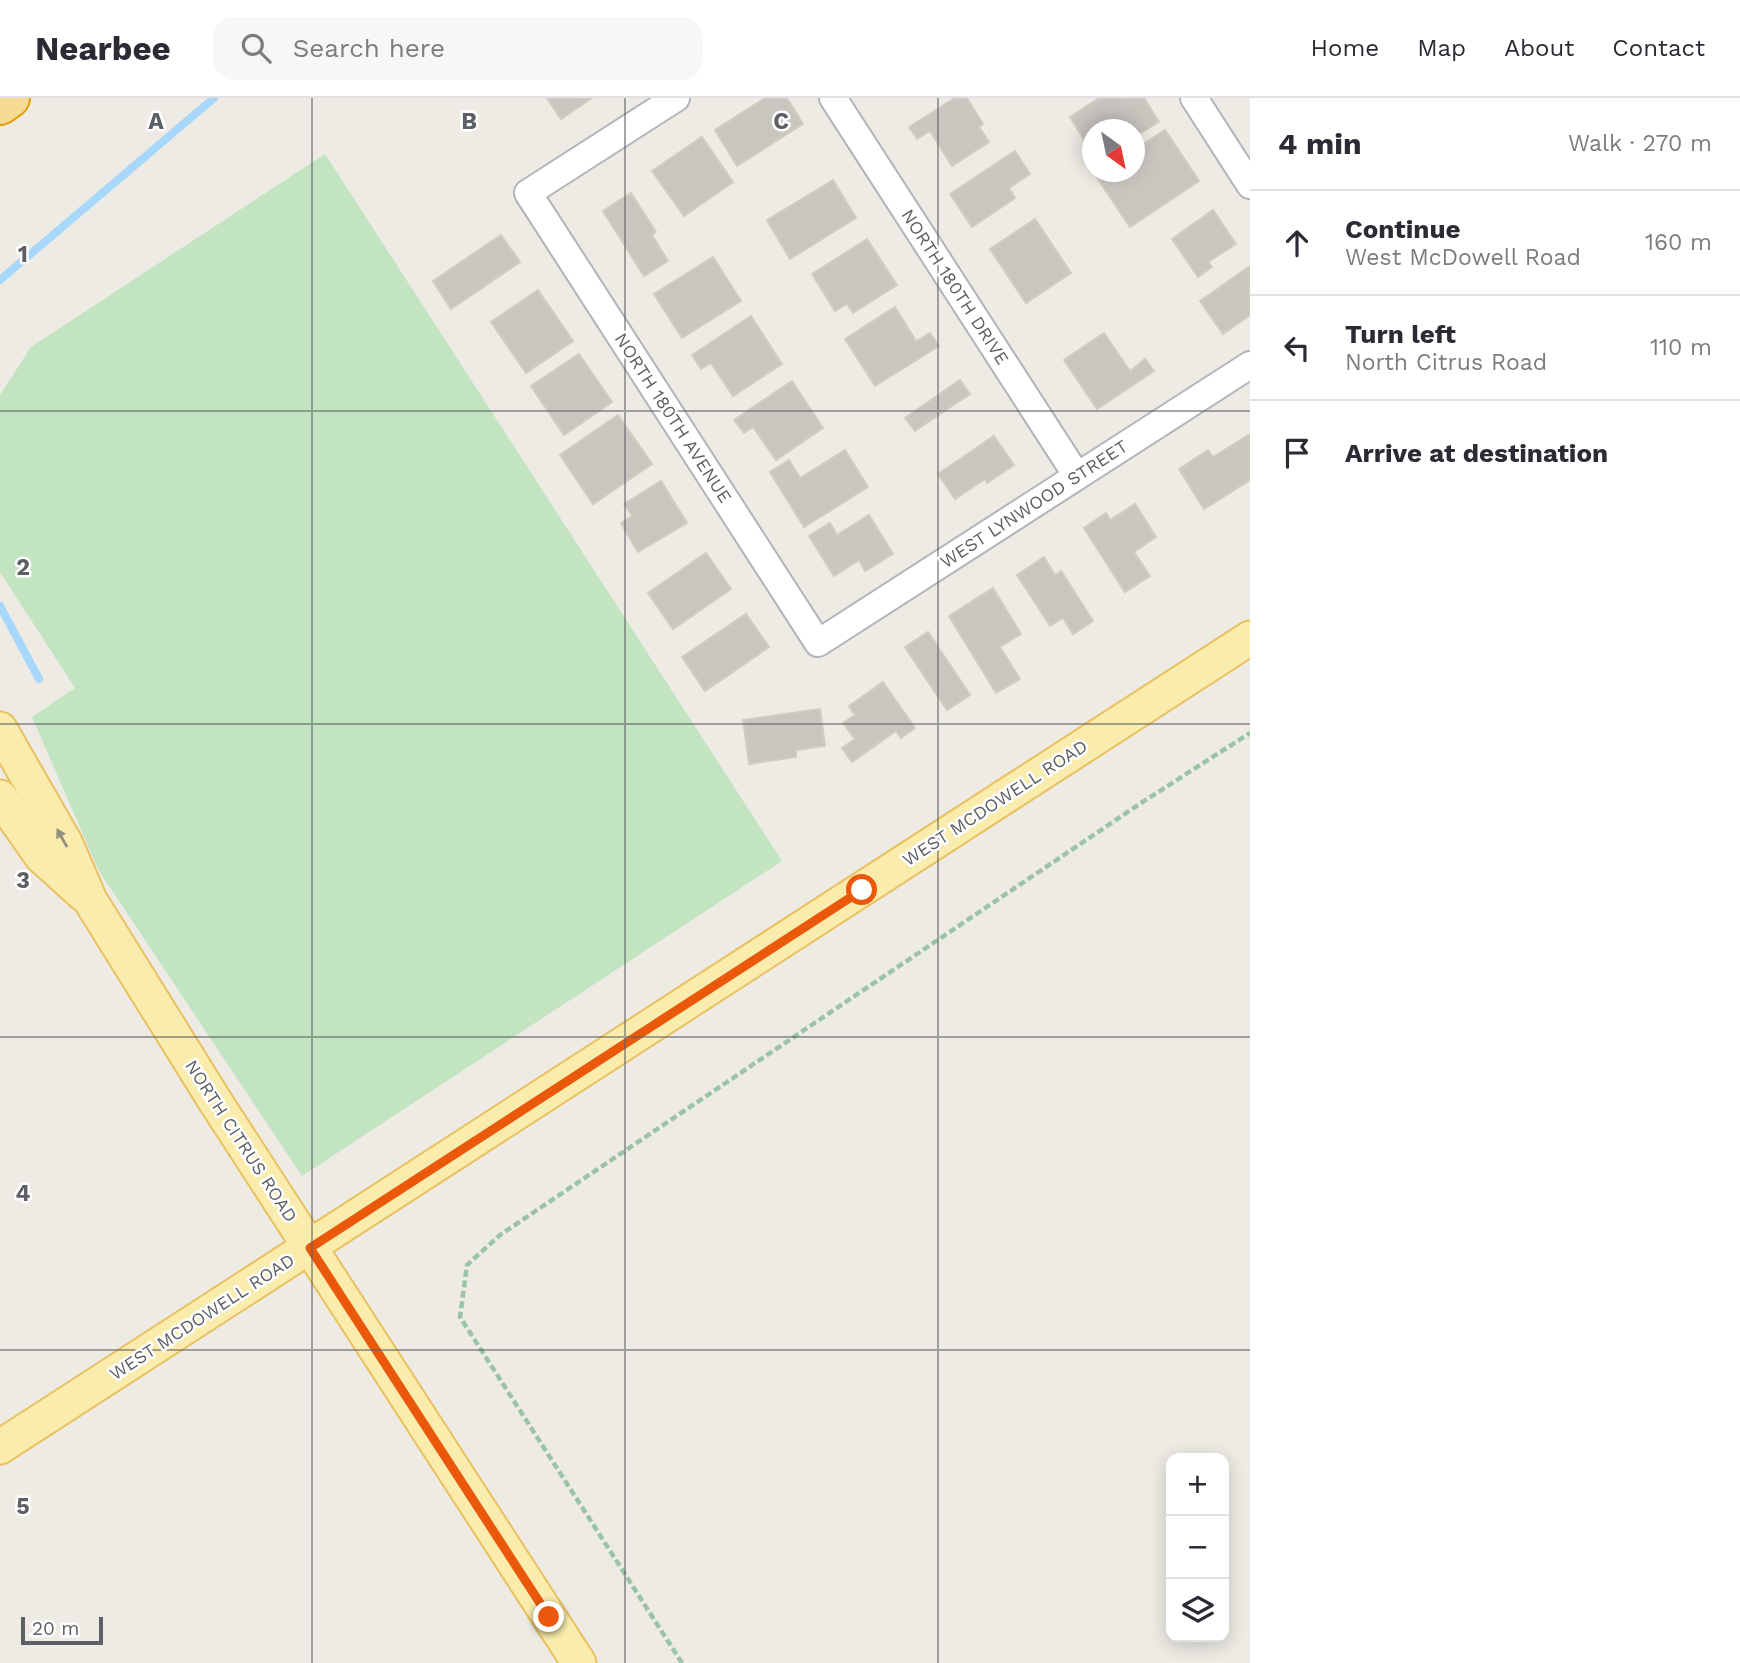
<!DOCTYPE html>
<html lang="en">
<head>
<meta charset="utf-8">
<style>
	:root { --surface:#fff; --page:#f7f7f7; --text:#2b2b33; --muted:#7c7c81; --line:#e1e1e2 }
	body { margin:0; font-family:"Work Sans",sans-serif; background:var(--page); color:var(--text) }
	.controls { position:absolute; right:21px; bottom:21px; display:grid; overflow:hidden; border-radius:14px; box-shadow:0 4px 18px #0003 }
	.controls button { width:63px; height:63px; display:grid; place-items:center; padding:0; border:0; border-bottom:2px solid var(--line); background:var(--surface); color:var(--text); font:35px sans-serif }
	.compass { position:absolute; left:1082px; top:21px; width:63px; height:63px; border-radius:50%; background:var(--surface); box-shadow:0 4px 18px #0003; rotate:147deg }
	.scale { position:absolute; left:21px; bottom:18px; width:82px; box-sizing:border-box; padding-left:7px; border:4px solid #5c5f63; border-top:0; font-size:19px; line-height:24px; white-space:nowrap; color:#5c5f63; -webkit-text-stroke:5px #fff; paint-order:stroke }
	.stop { position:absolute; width:21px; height:21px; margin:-16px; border:5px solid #ea580c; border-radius:50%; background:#fff }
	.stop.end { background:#ea580c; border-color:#fff; box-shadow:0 2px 7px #0008 }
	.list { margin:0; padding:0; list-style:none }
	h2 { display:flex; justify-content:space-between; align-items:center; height:91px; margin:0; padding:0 28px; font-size:30px }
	h2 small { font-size:23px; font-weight:400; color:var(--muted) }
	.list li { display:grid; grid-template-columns:46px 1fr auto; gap:21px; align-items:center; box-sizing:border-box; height:105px; padding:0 28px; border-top:2px solid var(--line) }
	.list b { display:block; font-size:26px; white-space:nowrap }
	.list p { margin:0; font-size:23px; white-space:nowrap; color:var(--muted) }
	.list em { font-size:23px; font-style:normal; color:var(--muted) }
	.icon { flex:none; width:38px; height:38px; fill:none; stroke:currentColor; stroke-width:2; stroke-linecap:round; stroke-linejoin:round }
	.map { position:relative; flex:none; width:1250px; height:1565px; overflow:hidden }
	header { display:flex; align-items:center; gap:42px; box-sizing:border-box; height:98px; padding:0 35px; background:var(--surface); border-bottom:2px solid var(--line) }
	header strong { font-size:33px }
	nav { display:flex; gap:38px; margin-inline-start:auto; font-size:24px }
	.search { width:490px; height:63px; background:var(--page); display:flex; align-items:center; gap:18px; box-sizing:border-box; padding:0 24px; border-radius:21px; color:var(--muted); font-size:26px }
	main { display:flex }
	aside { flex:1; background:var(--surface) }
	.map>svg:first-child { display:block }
	.green { fill:#c2e4c1 }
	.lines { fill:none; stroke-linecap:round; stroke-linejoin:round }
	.stream { stroke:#a7d7fa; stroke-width:8 }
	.building { fill:#c9c6c0; stroke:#d2cdc2; stroke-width:2 }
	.minor-casing { stroke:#b1b4b8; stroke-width:30 }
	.major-casing { stroke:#e9c161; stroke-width:37 }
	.highway-casing { stroke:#e39e0e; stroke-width:42 }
	.path { stroke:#9bc4a6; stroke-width:4.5; stroke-dasharray:7 3.5; stroke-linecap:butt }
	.minor { stroke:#fff; stroke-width:26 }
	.major { stroke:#faecac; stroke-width:33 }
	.highway { stroke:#f6db92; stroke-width:38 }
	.oneway { fill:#93907d }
	.route { stroke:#ea580c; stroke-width:9 }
	.grid { fill:none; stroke:#5c5f63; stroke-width:2; stroke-opacity:0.55 }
	.labels { text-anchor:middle; stroke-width:5; stroke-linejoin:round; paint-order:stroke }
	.street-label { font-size:18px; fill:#5c5f63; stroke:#fff }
	.grid-label { font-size:23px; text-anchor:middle; font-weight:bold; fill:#5c5f63; stroke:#fff; stroke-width:5; stroke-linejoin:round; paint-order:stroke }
</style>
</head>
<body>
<header>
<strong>Nearbee</strong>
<div class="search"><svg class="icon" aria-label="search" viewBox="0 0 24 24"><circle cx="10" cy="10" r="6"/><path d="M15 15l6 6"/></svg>Search here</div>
<nav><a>Home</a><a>Map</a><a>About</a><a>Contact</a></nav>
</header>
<main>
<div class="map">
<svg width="1250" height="1565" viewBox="0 0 1250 1565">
	<rect width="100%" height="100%" fill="#edebe4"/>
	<path class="green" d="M325,56l457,707 -480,315 -203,-305 -67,-154 43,-29 -75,-116v-177l31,-48z"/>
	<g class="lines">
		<g class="stream">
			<path d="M0,182l214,-182"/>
			<path d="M0,508l39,73"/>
		</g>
	</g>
	<g class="building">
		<path d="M547,0h45l-31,21z"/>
		<path d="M765,0h22l16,26 -66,42 -22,-36z"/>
		<path d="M955,0h12l16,26 -4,3 10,15 -37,24 -22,-35 -13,8 -8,-12z"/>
		<path d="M1099,0h45l15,24 -25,15v-7h-42v22l-22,-35z"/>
		<path d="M1165,32l34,51 -69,46 -34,-51 6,-4h32v-22z"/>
		<path d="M702,39l31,45 -49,34 -32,-45z"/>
		<path d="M1015,53l15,23 -21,14 6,10 -43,29 -22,-33z"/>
		<path d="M833,82l23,38 -66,41 -23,-39z"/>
		<path d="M631,95l25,39 -4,3 16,26 -24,15 -41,-65z"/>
		<path d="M1213,112l23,34 -28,18 4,5 -14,10 -26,-38z"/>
		<path d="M1035,121l36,54 -45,30 -36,-54z"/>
		<path d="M501,137l19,27 -69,47 -18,-28z"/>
		<path d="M867,141l30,46 -44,28 -6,-9 -12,7 -23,-37z"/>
		<path d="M713,159l28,44 -59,37 -28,-44z"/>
		<path d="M1250,168v49l-27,19 -23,-33z"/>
		<path d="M538,192l35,51 -47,32 -35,-51z"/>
		<path d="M895,209l21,34 14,-8 9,13 -64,40 -30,-47z"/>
		<path d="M751,218l31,48 -49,32 -22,-33 -10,6 -9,-14z"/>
		<path d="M1104,235l26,38 15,-12 9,12 -57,38 -33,-49z"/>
		<path d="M579,256l33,48 -48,33 -33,-49z"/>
		<path d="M960,282l10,14 -55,37 -10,-13z"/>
		<path d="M792,283l31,47 -47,32 -23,-33 -9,6 -10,-13z"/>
		<path d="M618,317l34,49 -59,40 -33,-49z"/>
		<path d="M1250,336v46l-46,29 -25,-40 29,-19 5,7z"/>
		<path d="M994,338l20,29 -27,18 -2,-4 -30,20 -17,-25z"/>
		<path d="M845,352l23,37 -64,40 -34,-55 19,-12 11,18z"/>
		<path d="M661,383l26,42 -49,29 -17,-29 11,-7 -8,-12z"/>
		<path d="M1135,406l21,33 -22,15 16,24 -25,16 -41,-64 22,-15 4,7z"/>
		<path d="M869,417l24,39 -28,17 -6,-11 -25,16 -25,-40 21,-13 7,12z"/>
		<path d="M706,455l25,36 -58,40 -25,-36z"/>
		<path d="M1044,459l11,18 6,-4 32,50 -20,13 -10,-16 -13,8 -33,-51z"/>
		<path d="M993,490l28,46 -21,13 20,32 -24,14 -47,-77z"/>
		<path d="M746,516l23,33 -64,44 -23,-34z"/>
		<path d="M928,534l42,63 -23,15 -42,-63z"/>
		<path d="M883,584l32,46 -14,10 -5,-7 -44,31 -10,-14 13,-9 -12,-16 12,-8 -6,-9z"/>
		<path d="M820,611l5,37 -29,4v7l-47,7 -6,-44z"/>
	</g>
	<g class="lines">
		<g class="minor-casing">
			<g id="minor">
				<path d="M676,0l-148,95 290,450 432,-278"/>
				<path d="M833,0l244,378"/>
				<path d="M1194,0l56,87"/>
			</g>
		</g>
		<g class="major-casing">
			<g id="major">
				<path d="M0,631l66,115 24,56 125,201 364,562"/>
				<path d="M0,699l41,59 42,38"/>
				<path d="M0,1349l1250,-809"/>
			</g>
		</g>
		<g class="highway-casing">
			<path id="highway" d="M0,7l10,-7"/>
		</g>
		<path class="path" d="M682,1565l-222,-346 7,-52 33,-30 641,-432 109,-70"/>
		<use href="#minor" class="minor"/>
		<use href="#major" class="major"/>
		<use href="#highway" class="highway"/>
	</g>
	<defs><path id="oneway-solid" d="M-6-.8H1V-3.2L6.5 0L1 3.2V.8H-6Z" transform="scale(1.75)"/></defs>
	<use class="oneway" href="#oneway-solid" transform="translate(62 740) rotate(-119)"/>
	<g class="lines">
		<path class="route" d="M549,1519l-239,-369 552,-358"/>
	</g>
	<path class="grid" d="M312,0v1565M625,0v1565M938,0v1565M0,313h1250M0,626h1250M0,939h1250M0,1252h1250"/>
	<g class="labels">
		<g class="street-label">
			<text transform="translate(955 189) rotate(57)" y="6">NORTH 180TH DRIVE</text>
			<text transform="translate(673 320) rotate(57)" y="6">NORTH 180TH AVENUE</text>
			<text transform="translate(1034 406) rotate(-33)" y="6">WEST LYNWOOD STREET</text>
			<text transform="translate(995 705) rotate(-33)" y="6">WEST MCDOWELL ROAD</text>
			<text transform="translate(241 1043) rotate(57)" y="6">NORTH CITRUS ROAD</text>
			<text transform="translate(202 1219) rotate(-33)" y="6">WEST MCDOWELL ROAD</text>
		</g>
	</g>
	<g class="grid-label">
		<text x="156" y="31">A</text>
		<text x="469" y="31">B</text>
		<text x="781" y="31">C</text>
		<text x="23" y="164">1</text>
		<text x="23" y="477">2</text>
		<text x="23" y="790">3</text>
		<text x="23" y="1103">4</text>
		<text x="23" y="1416">5</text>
	</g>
</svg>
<div class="controls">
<button>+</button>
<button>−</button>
<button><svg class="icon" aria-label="layers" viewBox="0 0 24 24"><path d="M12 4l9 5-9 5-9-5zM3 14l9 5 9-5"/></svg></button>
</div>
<svg class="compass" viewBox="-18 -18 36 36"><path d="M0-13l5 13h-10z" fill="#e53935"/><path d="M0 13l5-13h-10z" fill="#7c7c81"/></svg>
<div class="scale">20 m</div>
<div class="stop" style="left:862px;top:792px"></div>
<div class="stop end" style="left:549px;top:1519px"></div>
</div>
<aside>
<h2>4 min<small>Walk · 270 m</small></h2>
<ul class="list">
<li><svg class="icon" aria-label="ahead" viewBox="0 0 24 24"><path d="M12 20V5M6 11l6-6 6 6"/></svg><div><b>Continue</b><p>West McDowell Road</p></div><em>160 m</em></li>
<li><svg class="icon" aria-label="left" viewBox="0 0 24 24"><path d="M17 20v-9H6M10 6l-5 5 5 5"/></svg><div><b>Turn left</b><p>North Citrus Road</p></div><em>110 m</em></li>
<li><svg class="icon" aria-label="arrive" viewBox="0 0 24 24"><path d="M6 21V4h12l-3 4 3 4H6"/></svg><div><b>Arrive at destination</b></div></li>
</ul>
</aside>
</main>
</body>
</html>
